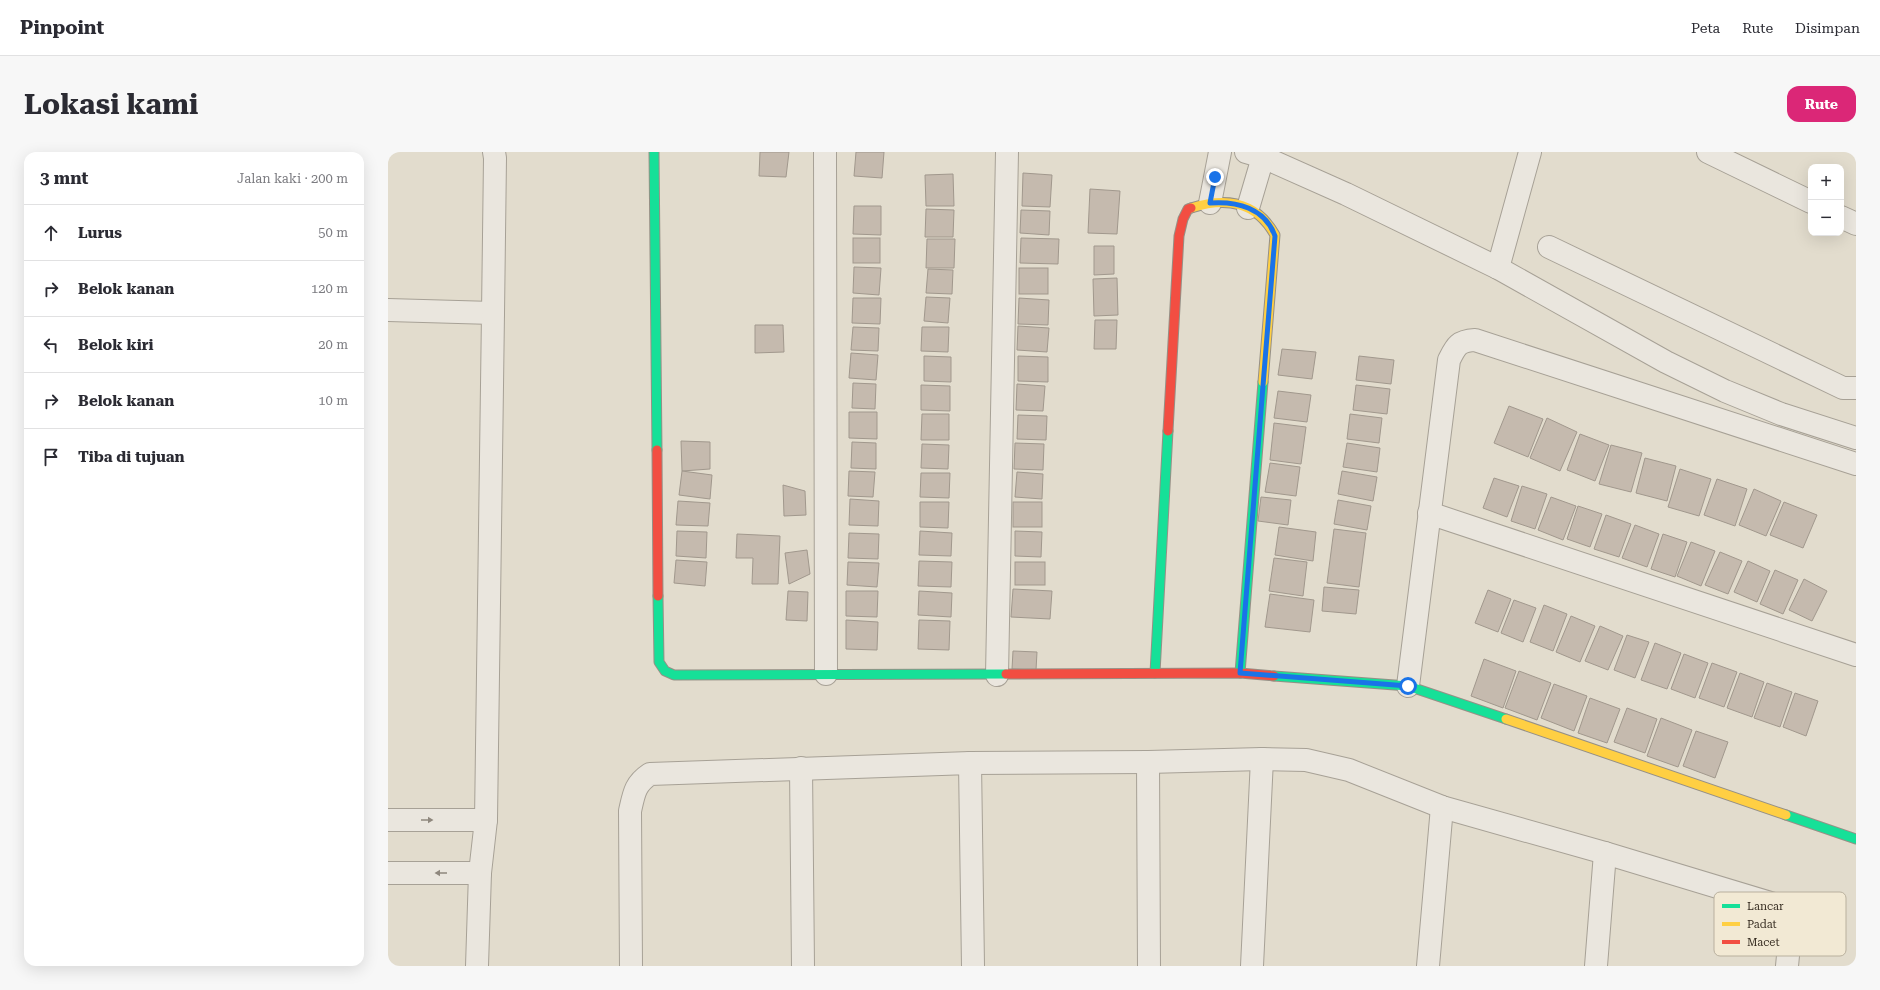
<!DOCTYPE html>
<html lang="id">
<head>
<meta charset="utf-8">
<style>
	:root { --surface:#fff; --page:#f7f7f7; --text:#2b2b33; --muted:#7c7c81; --line:#e1e1e2; --accent:#db2777 }
	body { margin:0; font-family:"Roboto Serif",serif; background:var(--page); color:var(--text) }
	.controls { position:absolute; right:12px; top:12px; display:grid; overflow:hidden; border-radius:8px; box-shadow:0 4px 16px #0002 }
	.controls button { width:36px; height:36px; display:grid; place-items:center; padding:0; border:0; border-bottom:1px solid var(--line); background:var(--surface); color:var(--text); font:20px sans-serif }
	.stop { position:absolute; width:12px; height:12px; margin:-9px; border:3px solid #1a73e8; border-radius:50%; background:#fff }
	.stop.end { background:#1a73e8; border-color:#fff; box-shadow:0 1px 4px #0008 }
	.list { margin:0; padding:0; list-style:none }
	h2 { display:flex; justify-content:space-between; align-items:center; height:52px; margin:0; padding:0 16px; font-size:17px }
	h2 small { font-size:13px; font-weight:400; color:var(--muted) }
	.list li { display:grid; grid-template-columns:26px 1fr auto; gap:12px; align-items:center; box-sizing:border-box; height:56px; padding:0 16px; border-top:1px solid var(--line) }
	.list b { display:block; font-size:15px; white-space:nowrap }
	.list em { font-size:13px; font-style:normal; color:var(--muted) }
	.icon { flex:none; width:22px; height:22px; fill:none; stroke:currentColor; stroke-width:2; stroke-linecap:round; stroke-linejoin:round }
	.map { position:relative; flex:none; width:1468px; height:814px; overflow:hidden; border-radius:12px }
	header { display:flex; align-items:center; gap:24px; box-sizing:border-box; height:56px; padding:0 20px; background:var(--surface); border-bottom:1px solid var(--line) }
	header strong { font-size:19px }
	nav { display:flex; gap:22px; margin-inline-start:auto; font-size:14px }
	.intro { display:flex; align-items:center; justify-content:space-between; box-sizing:border-box; height:96px; padding:0 24px }
	h1 { margin:0; font-size:28px }
	.button { padding:10px 18px; border-radius:12px; background:var(--accent); color:#fff; font-size:14px; font-weight:700 }
	main { display:flex; gap:24px; padding:0 24px }
	aside { flex:1; background:var(--surface); border-radius:12px; box-shadow:0 4px 16px #0002 }
	.map>svg:first-child { display:block }
	.building { fill:#c5baae; stroke:#a1988d }
	.lines { fill:none; stroke-linecap:round; stroke-linejoin:round }
	.street-casing { stroke:#a7a196; stroke-width:24 }
	.fast-casing { stroke:#969086; stroke-width:11 }
	.slow-casing { stroke:#969086; stroke-width:11 }
	.jam-casing { stroke:#969086; stroke-width:11 }
	.street { stroke:#eae6de; stroke-width:22 }
	.fast { stroke:#16e098; stroke-width:9 }
	.slow { stroke:#ffcf43; stroke-width:9 }
	.jam { stroke:#f24e42; stroke-width:9 }
	.oneway { fill:#8f887e }
	.route { stroke:#1a73e8; stroke-width:5 }
	.key { fill:#f2e9d4; stroke:#b9b09e; stroke-width:1 }
	.key-label { font-size:11px; fill:#342a1f }
</style>
</head>
<body>
<header>
<strong>Pinpoint</strong>
<nav><a>Peta</a><a>Rute</a><a>Disimpan</a></nav>
</header>
<div class="intro"><h1>Lokasi kami</h1><a class="button">Rute</a></div>
<main>
<aside>
<h2>3 mnt<small>Jalan kaki · 200 m</small></h2>
<ul class="list">
<li><svg class="icon" aria-label="ahead" viewBox="0 0 24 24"><path d="M12 20V5M6 11l6-6 6 6"/></svg><div><b>Lurus</b></div><em>50 m</em></li>
<li><svg class="icon" aria-label="right" viewBox="0 0 24 24"><path d="M7 20v-9h11M14 6l5 5-5 5"/></svg><div><b>Belok kanan</b></div><em>120 m</em></li>
<li><svg class="icon" aria-label="left" viewBox="0 0 24 24"><path d="M17 20v-9H6M10 6l-5 5 5 5"/></svg><div><b>Belok kiri</b></div><em>20 m</em></li>
<li><svg class="icon" aria-label="right" viewBox="0 0 24 24"><path d="M7 20v-9h11M14 6l5 5-5 5"/></svg><div><b>Belok kanan</b></div><em>10 m</em></li>
<li><svg class="icon" aria-label="arrive" viewBox="0 0 24 24"><path d="M6 21V4h12l-3 4 3 4H6"/></svg><div><b>Tiba di tujuan</b></div></li>
</ul>
</aside>
<div class="map">
<svg width="1468" height="814" viewBox="0 0 1468 814">
	<rect width="100%" height="100%" fill="#e2dccd"/>
	<g class="building">
		<path d="M372,0h29l-3,25 -27,-1z"/>
		<path d="M468,0h28l-2,26 -28,-2z"/>
		<path d="M635,21l29,2 -2,32 -28,-1z"/>
		<path d="M565,22l1,32h-28l-1,-31z"/>
		<path d="M702,37l30,2 -3,43 -29,-1z"/>
		<path d="M466,54h27v29l-28,-1z"/>
		<path d="M538,57l28,1 -1,27h-28z"/>
		<path d="M633,58l29,1 -1,24 -29,-2z"/>
		<rect x="465" y="86" width="27" height="25"/>
		<path d="M633,86l38,1 -1,25 -38,-1z"/>
		<path d="M539,87h28l-1,29h-28z"/>
		<path d="M706,94h20v28l-20,1z"/>
		<path d="M466,115l27,1 -2,27 -26,-2z"/>
		<rect x="631" y="116" width="29" height="26"/>
		<path d="M540,117l25,1 -1,24 -26,-1z"/>
		<path d="M729,126l1,37 -24,1 -1,-37z"/>
		<path d="M538,145l24,1 -2,25 -24,-2z"/>
		<path d="M465,146h28l-1,26 -28,-1z"/>
		<path d="M631,146l30,2 -1,25 -30,-1z"/>
		<path d="M707,168h22l-1,29h-22z"/>
		<path d="M367,173h28l1,27 -29,1z"/>
		<path d="M630,174l31,2 -2,24 -30,-2z"/>
		<path d="M465,175l26,1 -1,23 -27,-1z"/>
		<path d="M534,175h27l-1,25 -27,-1z"/>
		<path d="M894,197l34,3 -4,27 -34,-4z"/>
		<path d="M463,201l27,2 -2,25 -27,-2z"/>
		<path d="M536,204l27,1v25l-27,-1z"/>
		<path d="M630,204l30,1v25l-30,-1z"/>
		<path d="M971,204l35,4 -3,24 -35,-4z"/>
		<path d="M465,231l23,1 -1,25 -23,-1z"/>
		<path d="M629,232l28,2 -2,25 -27,-1z"/>
		<path d="M533,233l29,1v25l-29,-1z"/>
		<path d="M968,233l34,4 -3,25 -34,-4z"/>
		<path d="M890,239l33,4 -4,27 -33,-4z"/>
		<path d="M1121,254l34,13 -15,38 -34,-14z"/>
		<path d="M461,260h28v27l-28,-1z"/>
		<path d="M534,262h27v26h-28z"/>
		<path d="M962,262l32,4 -3,25 -32,-4z"/>
		<path d="M630,263l29,1 -1,24 -29,-1z"/>
		<path d="M1159,266l30,14 -17,39 -30,-13z"/>
		<path d="M886,271l32,4 -5,37 -31,-4z"/>
		<path d="M1192,282l29,11 -14,36 -28,-11z"/>
		<path d="M293,289l29,1v27l-28,2z"/>
		<path d="M464,290l24,1v26l-25,-1z"/>
		<path d="M627,291l29,1 -1,26 -29,-1z"/>
		<path d="M959,291l33,5 -3,24 -34,-5z"/>
		<path d="M534,292l27,1 -1,24 -27,-1z"/>
		<path d="M1223,293l31,8 -11,39 -32,-8z"/>
		<path d="M1257,306l31,8 -9,35 -31,-8z"/>
		<path d="M882,311l30,4 -4,29 -31,-4z"/>
		<path d="M1292,317l31,10 -12,37 -31,-9z"/>
		<path d="M294,319l30,4 -2,24 -31,-4z"/>
		<path d="M461,319l26,1 -2,25 -25,-1z"/>
		<path d="M954,319l35,6 -4,24 -35,-7z"/>
		<path d="M629,320l26,2 -1,25 -27,-2z"/>
		<path d="M533,321h29l-1,25 -29,-1z"/>
		<path d="M1106,326l25,8 -12,31 -24,-9z"/>
		<path d="M1329,327l30,10 -12,37 -31,-11z"/>
		<path d="M395,333l22,6 1,24 -22,1z"/>
		<path d="M1134,334l25,8 -12,35 -24,-8z"/>
		<path d="M1366,337l27,12 -15,35 -27,-11z"/>
		<path d="M873,345l30,3 -3,25 -30,-4z"/>
		<path d="M1163,345l25,9 -13,34 -25,-10z"/>
		<path d="M462,347l29,2 -1,25 -29,-1z"/>
		<path d="M950,348l33,6 -4,24 -33,-6z"/>
		<path d="M290,349l32,2 -2,23 -32,-1z"/>
		<path d="M532,350h29l-1,26 -28,-1z"/>
		<rect x="625" y="350" width="29" height="25"/>
		<path d="M1396,350l33,13 -14,33 -33,-13z"/>
		<path d="M1190,354l24,8 -12,33 -23,-8z"/>
		<path d="M1218,363l25,9 -12,33 -25,-8z"/>
		<path d="M1247,373l24,9 -12,33 -25,-9z"/>
		<path d="M891,375l37,5 -3,29 -38,-6z"/>
		<path d="M946,377l32,4 -7,54 -32,-4z"/>
		<path d="M289,379l30,1 -1,26 -30,-2z"/>
		<path d="M532,379l32,2 -1,23 -32,-1z"/>
		<path d="M627,379l27,1 -1,25 -26,-1z"/>
		<path d="M461,381l30,1 -1,25 -30,-1z"/>
		<path d="M349,382l43,2 -2,48h-26l1,-26h-17z"/>
		<path d="M1275,382l24,8 -12,35 -24,-8z"/>
		<path d="M1303,390l24,9 -14,35 -24,-10z"/>
		<path d="M419,398l3,24 -21,10 -4,-31z"/>
		<path d="M1332,400l22,9 -14,33 -23,-9z"/>
		<path d="M886,406l33,4 -4,34 -34,-5z"/>
		<path d="M288,408l31,2 -2,24 -31,-3z"/>
		<path d="M531,409l33,1 -1,25 -33,-1z"/>
		<path d="M1360,409l22,10 -13,31 -23,-10z"/>
		<path d="M460,410l31,1 -2,24 -30,-2z"/>
		<rect x="627" y="410" width="30" height="23"/>
		<path d="M1387,418l23,10 -15,34 -23,-10z"/>
		<path d="M1416,427l23,12 -15,30 -23,-11z"/>
		<path d="M936,435l35,3 -3,24 -34,-3z"/>
		<path d="M625,437l39,2 -2,28 -39,-2z"/>
		<path d="M1100,438l23,9 -13,33 -23,-9z"/>
		<path d="M400,439l20,1 -1,29 -21,-1z"/>
		<path d="M458,439h32l-1,26 -31,-1z"/>
		<path d="M531,439l33,2 -1,24 -33,-2z"/>
		<path d="M882,442l44,6 -4,32 -45,-5z"/>
		<path d="M1126,448l22,8 -13,34 -22,-9z"/>
		<path d="M1156,453l23,9 -14,37 -23,-9z"/>
		<path d="M1183,464l24,10 -15,36 -24,-10z"/>
		<path d="M458,468l32,2 -1,28 -31,-1z"/>
		<path d="M531,468l31,1 -1,29 -31,-1z"/>
		<path d="M1212,474l23,10 -15,34 -23,-9z"/>
		<path d="M1239,483l22,7 -14,36 -21,-8z"/>
		<path d="M1267,491l26,10 -14,36 -26,-9z"/>
		<path d="M625,499l24,1 -1,18 -24,-1z"/>
		<path d="M1296,502l24,9 -13,35 -24,-9z"/>
		<path d="M1096,507l32,12 -13,37 -32,-12z"/>
		<path d="M1324,511l25,9 -13,35 -25,-9z"/>
		<path d="M1131,519l32,12 -14,37 -32,-12z"/>
		<path d="M1352,521l24,9 -12,35 -25,-9z"/>
		<path d="M1379,531l25,9 -12,35 -26,-9z"/>
		<path d="M1166,532l33,12 -13,35 -33,-13z"/>
		<path d="M1407,541l23,8 -12,35 -23,-9z"/>
		<path d="M1202,546l30,11 -13,34 -29,-10z"/>
		<path d="M1239,556l30,11 -12,34 -31,-11z"/>
		<path d="M1273,566l31,12 -14,37 -31,-11z"/>
		<path d="M1308,579l32,11 -13,36 -32,-12z"/>
	</g>
	<g class="lines">
		<g class="street-casing">
			<g id="street">
				<path d="M437,0l1,522"/>
				<path d="M858,0l17,5 83,37 152,74 168,94 59,29 56,23 75,24"/>
				<path d="M1320,0l103,50"/>
				<path d="M822,51l10,-51"/>
				<path d="M860,56l15,-51"/>
				<path d="M1453,65l15,7"/>
				<path d="M1161,95l294,141h13"/>
				<path d="M1110,116l32,-116"/>
				<path d="M0,158l105,3 -7,507 -6,53 -3,93"/>
				<path d="M105,161l2,-155 -1,-6"/>
				<path d="M1041,361l427,142"/>
				<path d="M609,523l10,-523"/>
				<path d="M1020,534l41,-326c7,-14 9,-19 26,-20l381,124"/>
				<path d="M760,610l1,204"/>
				<path d="M582,611l178,-1 114,-3 44,1 43,10 93,37 163,46 172,52 10,9 4,11 -4,41"/>
				<path d="M413,616l2,198"/>
				<path d="M0,668h98"/>
				<path d="M0,721h92"/>
				<path d="M243,814l-1,-155c4,-18 5,-27 20,-37l320,-11 3,203"/>
				<path d="M864,814l10,-207"/>
				<path d="M1040,814l14,-159"/>
				<path d="M1208,814l9,-113"/>
			</g>
		</g>
		<g class="fast-casing">
			<g id="fast">
				<path d="M266,0l3,298"/>
				<path d="M270,444l1,66 6,9 9,4 332,-1"/>
				<path d="M767,521l13,-242"/>
				<path d="M852,521l23,-291"/>
				<path d="M886,524l134,10 98,33"/>
				<path d="M1398,663l70,24"/>
			</g>
		</g>
		<g class="slow-casing">
			<g id="slow">
				<path d="M803,56c35,-11 65,-7 84,27l-12,147"/>
				<path d="M1118,567l280,96"/>
			</g>
		</g>
		<g class="jam-casing">
			<g id="jam">
				<path d="M780,279l11,-195 4,-17 5,-10 3,-1"/>
				<path d="M269,298l1,146"/>
				<path d="M618,522l234,-1 34,3"/>
			</g>
		</g>
		<use href="#street" class="street"/>
		<use href="#fast" class="fast"/>
		<use href="#slow" class="slow"/>
		<use href="#jam" class="jam"/>
	</g>
	<defs><path id="oneway-solid" d="M-6-.8H1V-3.2L6.5 0L1 3.2V.8H-6Z"/></defs>
	<g class="oneway">
		<use href="#oneway-solid" transform="translate(39 668)"/>
		<use href="#oneway-solid" transform="translate(53 721) rotate(-180)"/>
	</g>
	<g class="lines">
		<path class="route" d="M827,25l-5,26c27,-2 55,5 65,33l-35,437 168,13"/>
	</g>
	<rect x="1326" y="740" width="132" height="64" rx="6" class="key"/>
	<rect x="1334" y="752" width="18" height="4" fill="#16e098"/>
	<rect x="1334" y="770" width="18" height="4" fill="#ffcf43"/>
	<rect x="1334" y="788" width="18" height="4" fill="#f24e42"/>
	<g class="key-label">
		<text x="1359" y="758">Lancar</text>
		<text x="1359" y="776">Padat</text>
		<text x="1359" y="794">Macet</text>
	</g>
</svg>
<div class="controls">
<button>+</button>
<button>−</button>
</div>
<div class="stop" style="left:1020px;top:534px"></div>
<div class="stop end" style="left:827px;top:25px"></div>
</div>
</main>
</body>
</html>
